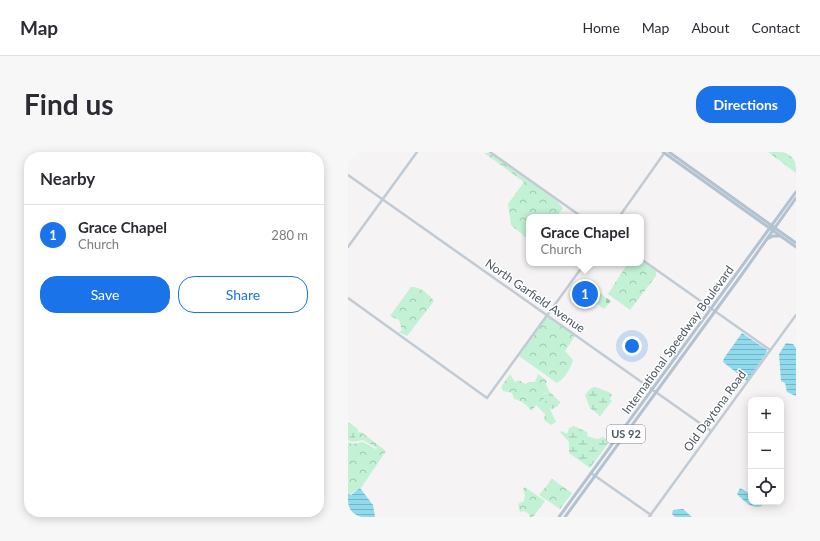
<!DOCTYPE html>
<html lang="en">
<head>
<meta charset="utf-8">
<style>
	:root { --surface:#fff; --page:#f7f7f7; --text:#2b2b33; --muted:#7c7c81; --line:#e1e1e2; --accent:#1a73e8 }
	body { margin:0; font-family:Lato,sans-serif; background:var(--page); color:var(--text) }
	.controls { position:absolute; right:12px; bottom:12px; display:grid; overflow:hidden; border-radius:8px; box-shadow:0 2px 10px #0003 }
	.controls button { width:36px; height:36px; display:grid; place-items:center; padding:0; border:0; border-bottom:1px solid var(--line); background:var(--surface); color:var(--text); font:20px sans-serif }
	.you { position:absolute; left:284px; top:194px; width:14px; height:14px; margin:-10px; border:3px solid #fff; border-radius:50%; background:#1a73e8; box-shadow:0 0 0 6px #1a73e833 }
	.badge { display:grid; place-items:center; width:26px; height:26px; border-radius:50%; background:var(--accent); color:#fff; font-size:13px; font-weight:700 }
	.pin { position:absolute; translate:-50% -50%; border:2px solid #fff; box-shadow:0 1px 4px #0006 }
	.popup { position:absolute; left:178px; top:62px; width:118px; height:52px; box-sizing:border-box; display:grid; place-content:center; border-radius:8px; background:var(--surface); filter:drop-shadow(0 1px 3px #0005); font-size:13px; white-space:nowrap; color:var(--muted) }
	.popup b { font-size:15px; color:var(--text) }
	.popup::after { content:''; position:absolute; left:50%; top:100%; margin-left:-8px; border:8px solid transparent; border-top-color:var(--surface) }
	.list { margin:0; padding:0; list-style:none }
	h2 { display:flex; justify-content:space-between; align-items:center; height:52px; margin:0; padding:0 16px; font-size:17px }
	h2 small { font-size:13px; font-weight:400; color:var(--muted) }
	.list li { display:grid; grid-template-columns:26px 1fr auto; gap:12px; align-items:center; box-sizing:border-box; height:60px; padding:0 16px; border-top:1px solid var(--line) }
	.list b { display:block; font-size:15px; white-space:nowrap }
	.list p { margin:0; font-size:13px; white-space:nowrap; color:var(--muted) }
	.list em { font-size:13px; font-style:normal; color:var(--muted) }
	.actions { display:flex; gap:8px; padding:12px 16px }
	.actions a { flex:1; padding:9px 0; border:1px solid var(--accent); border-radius:16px; text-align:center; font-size:14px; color:var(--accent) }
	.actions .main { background:var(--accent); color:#fff }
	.icon { flex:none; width:22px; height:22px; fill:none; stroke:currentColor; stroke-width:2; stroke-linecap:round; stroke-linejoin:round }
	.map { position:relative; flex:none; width:448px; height:365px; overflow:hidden; border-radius:16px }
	header { display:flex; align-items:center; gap:24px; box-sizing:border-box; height:56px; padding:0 20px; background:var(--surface); border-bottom:1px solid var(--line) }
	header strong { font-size:19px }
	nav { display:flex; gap:22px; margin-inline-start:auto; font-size:14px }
	.intro { display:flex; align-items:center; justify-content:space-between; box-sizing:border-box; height:96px; padding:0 24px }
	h1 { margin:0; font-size:28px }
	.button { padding:10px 18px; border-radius:16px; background:var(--accent); color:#fff; font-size:14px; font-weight:700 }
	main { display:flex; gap:24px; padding:0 24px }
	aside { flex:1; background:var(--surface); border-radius:16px; box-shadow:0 2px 10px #0003 }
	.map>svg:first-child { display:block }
	.forest { fill:url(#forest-crowns) }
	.wetland { fill:url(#wetland-marsh) }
	.cemetery { fill:url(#cemetery-stones) }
	.water { fill:url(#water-rules) }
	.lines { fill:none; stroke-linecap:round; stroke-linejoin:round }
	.secondary { stroke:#c1cbd6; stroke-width:2.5 }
	.primary { stroke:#b3c2d1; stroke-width:3 }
	.labels { text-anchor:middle; stroke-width:3; stroke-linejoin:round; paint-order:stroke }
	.shield { fill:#fff; stroke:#808990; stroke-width:1 }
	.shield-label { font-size:11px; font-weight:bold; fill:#4a5661 }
	.street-label { font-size:12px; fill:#4a5661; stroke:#fff }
</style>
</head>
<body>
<header>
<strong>Map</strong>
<nav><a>Home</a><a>Map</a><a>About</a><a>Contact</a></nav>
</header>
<div class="intro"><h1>Find us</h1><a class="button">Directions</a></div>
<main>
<aside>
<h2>Nearby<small></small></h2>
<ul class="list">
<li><span class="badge">1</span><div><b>Grace Chapel</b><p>Church</p></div><em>280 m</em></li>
</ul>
<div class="actions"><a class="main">Save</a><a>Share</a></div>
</aside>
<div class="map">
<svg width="448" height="365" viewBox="0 0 448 365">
	<defs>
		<pattern id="forest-crowns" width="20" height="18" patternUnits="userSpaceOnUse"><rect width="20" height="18" fill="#c3f1d5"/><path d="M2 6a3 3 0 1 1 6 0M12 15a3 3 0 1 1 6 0" fill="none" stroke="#a0c6b0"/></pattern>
		<pattern id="wetland-marsh" width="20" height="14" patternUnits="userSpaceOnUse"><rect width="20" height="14" fill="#c3f1d5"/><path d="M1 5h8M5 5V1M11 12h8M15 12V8" fill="none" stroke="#a0c6b0"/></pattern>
		<pattern id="cemetery-stones" width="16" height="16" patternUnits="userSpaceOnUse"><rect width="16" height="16" fill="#c3f1d5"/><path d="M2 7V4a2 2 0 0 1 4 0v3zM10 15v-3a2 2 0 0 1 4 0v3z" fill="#a0c6b0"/></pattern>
		<pattern id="water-rules" width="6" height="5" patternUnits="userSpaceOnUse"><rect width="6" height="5" fill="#90daee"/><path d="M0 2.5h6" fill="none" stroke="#78b4c4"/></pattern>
	</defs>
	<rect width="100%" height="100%" fill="#f5f3f3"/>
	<g class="forest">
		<path d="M420,0h25l-8,5 2,5 9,4v7z"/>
		<path d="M136,1h5l5,3 61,43 8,9 -7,9h-27v23l-18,-15 -3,-21 16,-22z"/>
		<path d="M293,109l15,10v5l-26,34 -22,-16 20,-31h13z"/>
		<path d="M63,135c9,-1 17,7 23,14l-27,35 -8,-4 3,-2 -3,-10 -9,-4z"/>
		<path d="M199,165l28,19 -10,15 8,9c-3,10 -8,18 -16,23l-38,-27z"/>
		<path d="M162,222l5,8 4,-2 6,4 4,-2h6l3,-8 9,7 -1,3 3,7 -6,3 13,28 -5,3 -7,-5 1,-6 -9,-9 -4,6c-7,-7 -9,-10 -18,-12l-2,-6 -9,-2 -2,-4z"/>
		<path d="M12,279l26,20 -25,37 -11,6 -2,-1v-51l4,2 11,-2 13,7 1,-1 -14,-8 -11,2 -4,-2v-4l10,-2z"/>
		<path d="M204,327l20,14 -12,16 -21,-14z"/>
		<path d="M177,335l20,14 -12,16h-3l-1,-3 -5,-3 -4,1 -2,-8 6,-3 1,-6 -2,-6z"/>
	</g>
	<g class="wetland">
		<path d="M444,0h4v14l-9,-4 -2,-5z"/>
		<path d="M247,235l14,5 3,3 -2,4 2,2 -12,15 -10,-8 -5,-13 6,-7z"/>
		<path d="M201,239l11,11 -2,4 -6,3 -5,-3 -5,-10z"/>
		<path d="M0,270l10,7v5l-5,5 -5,-3z"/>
		<path d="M226,274l13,6 1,5 10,2 5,-2 7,4 -20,27 -21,-15v-11l-9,-10 2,-1 5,3 2,-6z"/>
	</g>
	<path class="cemetery" d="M253,142l10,7 -7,8 -9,-7z"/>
	<g class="water">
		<path d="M394,181l25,17v2l-20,29 -24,-19 1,-4z"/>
		<path d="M438,191l7,1 3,4v48l-9,-4 -2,-9 -4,-2 -2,-27z"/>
		<path d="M12,336l13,17 2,12h-27v-23l3,1z"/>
		<path d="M392,336l11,6v8h11l1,3c-10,6 -19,-4 -26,-11z"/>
		<path d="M335,357l9,8h-17l-3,-3 1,-4z"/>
	</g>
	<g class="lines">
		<g class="secondary">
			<path d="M142,0l92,65"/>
			<path d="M0,23l363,256"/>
			<path d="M271,65l46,-65"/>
			<path d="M0,95l69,-95"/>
			<path d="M293,107l129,91"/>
			<path d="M0,146l139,100 98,-135"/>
			<path d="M243,321l60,42"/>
			<path d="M301,365l147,-202"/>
		</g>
		<g class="primary">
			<path d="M315,0l133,95"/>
			<path d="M321,0l127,91"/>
			<path d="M419,87l6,-3h6"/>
			<path d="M211,365l237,-325"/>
			<path d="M217,365l175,-240 56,-79"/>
		</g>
	</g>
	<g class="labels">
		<rect class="shield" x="259" y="273" width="38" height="18" rx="3"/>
		<g class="shield-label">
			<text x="278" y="286">US 92</text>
		</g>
		<g class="street-label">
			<text transform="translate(187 144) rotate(35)" y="4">North Garfield Avenue</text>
			<text transform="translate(330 188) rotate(-54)" y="4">International Speedway Boulevard</text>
			<text transform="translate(367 259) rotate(-54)" y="4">Old Daytona Road</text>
		</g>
	</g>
</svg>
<div class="controls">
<button>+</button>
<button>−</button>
<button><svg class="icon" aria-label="locate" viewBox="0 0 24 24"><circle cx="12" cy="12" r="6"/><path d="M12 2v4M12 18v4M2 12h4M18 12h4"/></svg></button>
</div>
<div class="you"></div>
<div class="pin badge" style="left:237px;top:142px">1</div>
<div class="popup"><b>Grace Chapel</b>Church</div>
</div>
</main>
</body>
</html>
